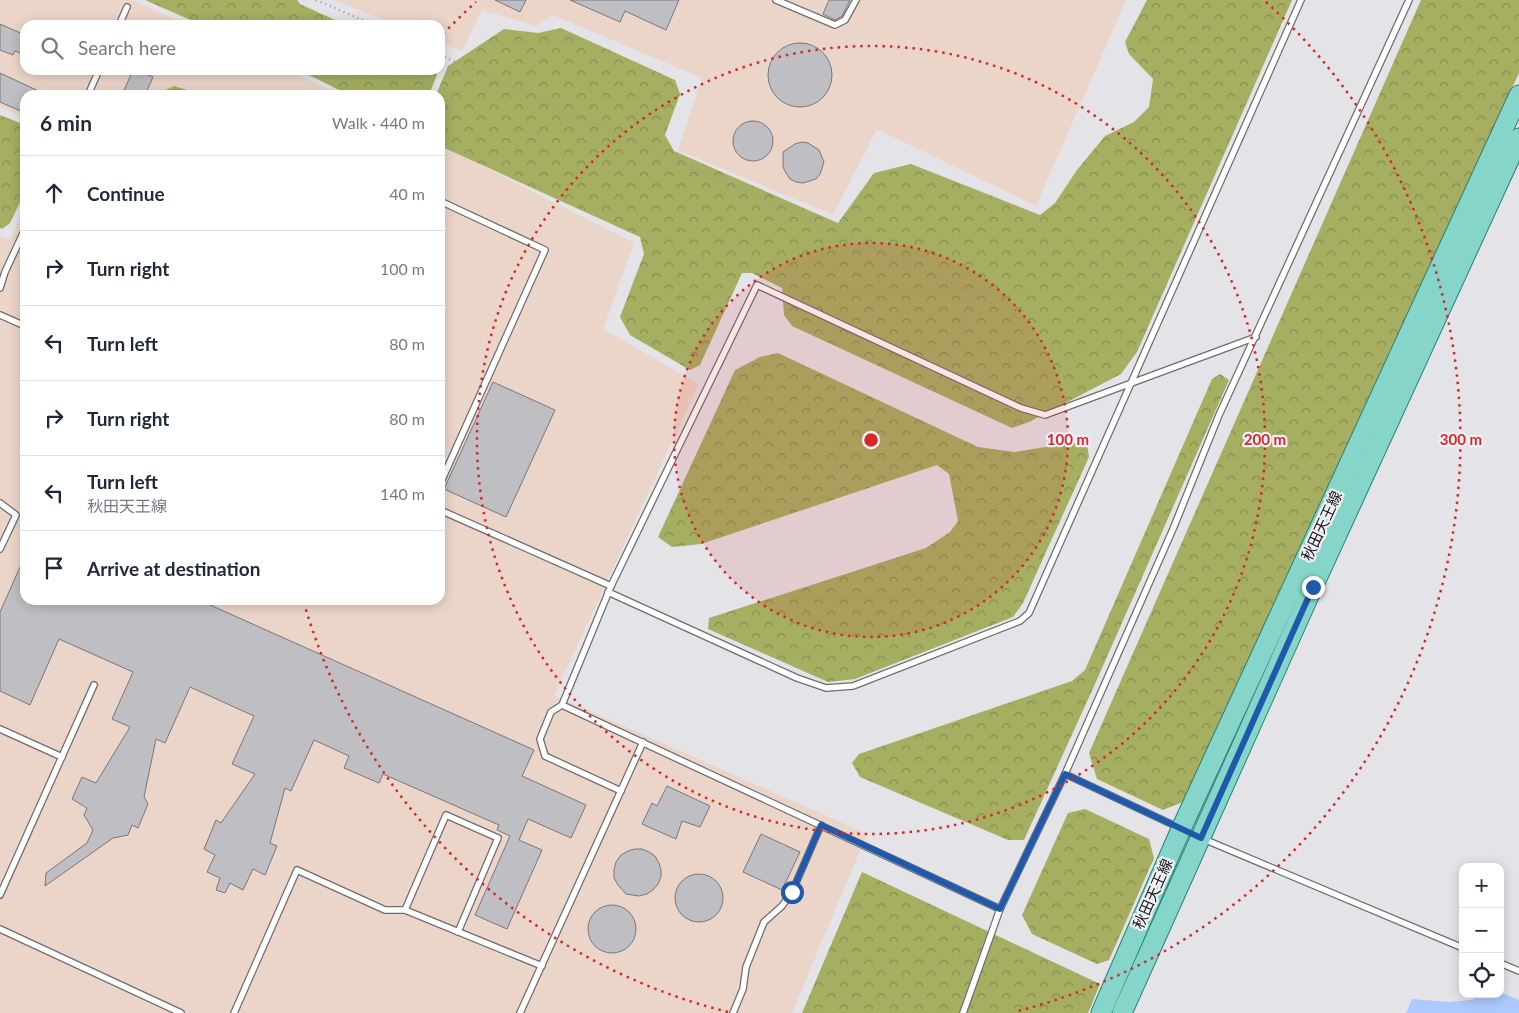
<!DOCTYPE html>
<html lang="en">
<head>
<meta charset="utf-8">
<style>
	:root { --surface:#fff; --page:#f6f6f7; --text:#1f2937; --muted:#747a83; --line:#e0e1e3 }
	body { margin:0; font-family:Lato,"Noto Sans JP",sans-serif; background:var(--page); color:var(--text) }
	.controls { position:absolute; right:15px; bottom:15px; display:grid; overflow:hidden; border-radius:10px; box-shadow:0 2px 12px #0003 }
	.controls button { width:45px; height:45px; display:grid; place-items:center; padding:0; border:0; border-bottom:1px solid var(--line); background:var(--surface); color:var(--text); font:25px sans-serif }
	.stop { position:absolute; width:15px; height:15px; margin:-11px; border:4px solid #1e59ab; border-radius:50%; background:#fff }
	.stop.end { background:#1e59ab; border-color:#fff; box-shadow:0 1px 5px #0008 }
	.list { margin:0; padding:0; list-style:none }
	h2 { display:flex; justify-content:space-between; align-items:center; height:65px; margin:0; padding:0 20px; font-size:21px }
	h2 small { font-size:16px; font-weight:400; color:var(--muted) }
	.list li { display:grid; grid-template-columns:32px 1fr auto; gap:15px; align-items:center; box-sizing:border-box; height:75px; padding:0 20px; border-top:1px solid var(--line) }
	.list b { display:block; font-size:19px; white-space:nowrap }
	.list p { margin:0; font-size:16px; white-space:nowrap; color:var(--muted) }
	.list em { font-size:16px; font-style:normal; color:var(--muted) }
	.icon { flex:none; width:28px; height:28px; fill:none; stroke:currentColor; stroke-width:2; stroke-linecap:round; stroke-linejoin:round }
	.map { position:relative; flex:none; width:1519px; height:1013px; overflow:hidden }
	.search { position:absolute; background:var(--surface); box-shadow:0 2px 12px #0003; left:20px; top:20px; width:425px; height:55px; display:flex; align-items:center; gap:12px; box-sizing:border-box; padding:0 18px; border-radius:15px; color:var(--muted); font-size:19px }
	.panel { position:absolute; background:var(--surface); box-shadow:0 2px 12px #0003; left:20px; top:90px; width:425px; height:515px; border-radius:15px }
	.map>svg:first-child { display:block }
	.industrial { fill:#ebd5c8 }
	.forest { fill:url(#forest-crowns) }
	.water { fill:#adc9fd }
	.building { fill:#bebec3; stroke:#77777c }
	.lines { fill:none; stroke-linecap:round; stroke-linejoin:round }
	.lane-casing { stroke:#6d6d72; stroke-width:8 }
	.primary-casing { stroke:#298075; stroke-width:21 }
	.path { stroke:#9a9a9e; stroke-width:2.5; stroke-dasharray:1 4; stroke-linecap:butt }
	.lane { stroke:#fff; stroke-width:5.5 }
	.primary { stroke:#85d5ca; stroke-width:19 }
	.route { stroke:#1e59ab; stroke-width:6 }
	.ring { fill:none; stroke:#d62828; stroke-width:2.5; stroke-dasharray:2.5 5 }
	.labels { text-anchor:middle; stroke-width:4.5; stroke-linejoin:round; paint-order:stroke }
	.street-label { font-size:15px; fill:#161618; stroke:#f0f0f6 }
	.centre { fill:#d62828; stroke:#f0f0f6; stroke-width:2.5 }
	.ring-label { font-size:15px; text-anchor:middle; font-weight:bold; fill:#d62828; stroke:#f0f0f6; stroke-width:4.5; stroke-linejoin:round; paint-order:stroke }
</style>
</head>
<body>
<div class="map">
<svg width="1519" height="1013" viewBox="0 0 1519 1013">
	<defs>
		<pattern id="forest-crowns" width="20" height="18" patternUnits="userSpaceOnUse" patternTransform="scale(1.25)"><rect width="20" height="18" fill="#a6ae62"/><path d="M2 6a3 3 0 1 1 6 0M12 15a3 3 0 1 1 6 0" fill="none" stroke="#868d50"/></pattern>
	</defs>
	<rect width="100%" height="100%" fill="#e3e3e8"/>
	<g class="industrial">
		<path d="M0,0h132l56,25h-163v45h264l50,25h-314v23l-25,-11z"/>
		<path d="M334,0h792l-90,206 -159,-77 -44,86 -155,-65 24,-72 -149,-63 -17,11 -54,-16 -20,41 -22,-8v-18h-44z"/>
		<path d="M440,145l194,98 -31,86 96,55 -145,311 313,139 -75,179h-792v-777l10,4 15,-32v392h415z"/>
	</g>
	<g class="forest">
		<path d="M145,0h152l3,4 46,21h-144z"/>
		<path d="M1147,0h145l-155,352 -16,22 -92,48 -17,6 -220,-102 -8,-11 -2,-27 -30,-15h-10l-42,92 -10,5 -60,-35 -10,-18 24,-63 -4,-17 -200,-91v-51h-4l12,-29 56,-37 34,4 23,-5 114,52 5,14 -15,41 9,16 164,72 36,-50 37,-9 129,51 15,-12 22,-33 28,-34 29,-14 15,-15 4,-28 -24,-25 -4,-12z"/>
		<path d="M1421,0h98v73l-336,729 -20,8 -66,-31 -8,-26z"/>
		<path d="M299,70h137l1,5 -8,20h-80z"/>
		<path d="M174,86l30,9h-47l2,-2z"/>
		<path d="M0,115l25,10v67l-15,31 -8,6 -2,-1z"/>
		<path d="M778,353l200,94 37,5 55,-9h17l2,14 -66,146 -10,14 -158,62 -27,3 -120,-53 1,-11 217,-70 24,-16 8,-11 -9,-47 -12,-9 -236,79 -29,3 -14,-10 77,-167 25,-13z"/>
		<path d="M1220,374l9,6 -134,304 -71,156h-16l-148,-63 -8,-14 7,-9 213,-73 13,-11 127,-291z"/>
		<path d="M1085,809l64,30 5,19 -45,102 -12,4 -65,-30 -10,-19 46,-102z"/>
		<path d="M862,872l238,112 -12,29h-286z"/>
	</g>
	<path class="water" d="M1500,992l19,8v13h-113l6,-14 37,3 23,-2 10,-6h18z"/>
	<g class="building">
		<path d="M495,0h31l-6,12z"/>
		<path d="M570,0h109l-13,30 -41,-19 -5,11z"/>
		<path d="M829,0h21l-8,16 -7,4 -12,-6z"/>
		<path d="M0,24l25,11v20l-10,-4 -2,4 -13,-5z"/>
		<circle cx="800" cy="75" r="32"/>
		<path d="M133,70h4l16,7 -8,18h-23z"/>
		<path d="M0,73l47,22h-22v18l-25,-11z"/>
		<circle cx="753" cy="141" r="20"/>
		<path d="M802,142l6,1 11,7 5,12 -4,12 -4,5 -13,4 -7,-1 -6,-3 -4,-6 -3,-6v-15l12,-8z"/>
		<path d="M493,382l62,28 -49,107 -62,-28z"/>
		<path d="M25,556v44h174l335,150 -12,26 64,29 -15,33 -43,-19 -9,21 23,10 -35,79 -32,-14 35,-79 -13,-6 2,-5 -116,-51 -4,9 -35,-15 5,-12 -35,-16 -23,51 -6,-3 -15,55 7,3 -12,29 -12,-6 -10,21 -13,-7 -5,10 -9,-3 4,-12 -13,-6 8,-17 -11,-6 12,-29 5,3 34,-49 -23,-10 22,-48 -64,-29 -25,56 -9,-4 -12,58 4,7 -10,24 -6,-3 -4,10 -15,3 -68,48 1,-13 41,-30 6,-13 -9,-15 3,-7 -15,-9 10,-22 14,6 34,-56 -18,-8 21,-47 -74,-33 -29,66 -30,-14v-79z"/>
		<path d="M667,786l43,20 -10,21 -18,-6 -6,18 -34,-15 10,-21 5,3z"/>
		<path d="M761,834l39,18 -18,38 -39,-18z"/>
		<path d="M635,849h7l7,3 6,4 4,7 2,7v7l-3,7 -5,6 -6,4 -8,2 -13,-2 -8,-9 -4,-7v-8l2,-8 5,-7 7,-4z"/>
		<circle cx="699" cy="898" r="24"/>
		<circle cx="612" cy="929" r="24"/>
	</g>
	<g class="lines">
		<g class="lane-casing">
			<g id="lane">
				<path d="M776,0l59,25 10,-5 11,-20"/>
				<path d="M119,25l8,-18"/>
				<path d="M88,95l11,-25"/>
				<path d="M440,201l105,49 -105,234"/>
				<path d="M0,288l5,-16 20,-43"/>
				<path d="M0,315l25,11"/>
				<path d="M0,503l16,12 -16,34"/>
				<path d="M440,510l171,76"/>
				<path d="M608,592l189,86 29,10 27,-2 167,-65 9,-8 272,-613"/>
				<path d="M562,705l-11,7 -11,27 5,17 76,35"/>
				<path d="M0,729l62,28"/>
				<path d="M1065,774l136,64 262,110"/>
				<path d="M0,895l94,-210"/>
				<path d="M1000,909l-438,-204 49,-119 146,-301 264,123 24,7 211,-78"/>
				<path d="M405,910l41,-95 52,23 -40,94"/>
				<path d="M0,929l181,84"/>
				<path d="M1500,963l19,8"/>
				<path d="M234,1013l63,-143 88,40h20l137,56"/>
				<path d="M520,1013l123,-271"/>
				<path d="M733,1013l10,-24 3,-22 18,-45 18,-16 10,-14 29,-67"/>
				<path d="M963,1013l37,-104 65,-135 108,-245 46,-114 190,-415"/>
			</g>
		</g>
		<g class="primary-casing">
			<g id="primary">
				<path d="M1101,1013l80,-184 338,-734"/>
				<path d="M1122,1013l191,-426 206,-449"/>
			</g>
		</g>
		<g class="path">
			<path d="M316,0l58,25"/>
			<path d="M440,55l537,240 -30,69"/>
		</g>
		<use href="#lane" class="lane"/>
		<use href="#primary" class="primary"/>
	</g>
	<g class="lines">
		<path class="route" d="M792,892l29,-67 179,84 65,-135 136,64 112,-251"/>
	</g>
	<circle cx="871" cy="440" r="197" fill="#d62828" fill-opacity=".12"/>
	<g class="ring">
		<circle cx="871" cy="440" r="197"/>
		<circle cx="871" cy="440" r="394"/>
		<path d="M728 1012A590 590 0 0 1 304 603M443 34A590 590 0 0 1 476 2M1266 2A590 590 0 0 1 1014 1012"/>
	</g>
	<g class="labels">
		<g class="street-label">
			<text transform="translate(1322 526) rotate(-65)" y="5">秋田天王線</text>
			<text transform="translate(1153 894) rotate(-66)" y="5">秋田天王線</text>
		</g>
	</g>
	<circle cx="871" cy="440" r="8" class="centre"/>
	<g class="ring-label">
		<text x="1068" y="445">100 m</text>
		<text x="1265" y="445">200 m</text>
		<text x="1461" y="445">300 m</text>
	</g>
</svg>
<div class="controls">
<button>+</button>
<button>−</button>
<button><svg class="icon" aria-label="locate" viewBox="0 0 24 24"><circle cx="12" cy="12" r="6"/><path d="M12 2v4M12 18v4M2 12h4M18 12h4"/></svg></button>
</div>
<div class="stop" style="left:792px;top:892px"></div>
<div class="stop end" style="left:1313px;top:587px"></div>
<div class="search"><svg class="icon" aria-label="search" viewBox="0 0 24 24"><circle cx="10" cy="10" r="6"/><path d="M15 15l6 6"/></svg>Search here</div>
<section class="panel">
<h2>6 min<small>Walk · 440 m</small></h2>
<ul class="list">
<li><svg class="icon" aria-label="ahead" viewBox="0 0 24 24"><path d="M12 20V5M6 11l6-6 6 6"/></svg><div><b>Continue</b></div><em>40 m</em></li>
<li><svg class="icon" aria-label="right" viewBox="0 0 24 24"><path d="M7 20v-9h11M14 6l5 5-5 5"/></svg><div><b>Turn right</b></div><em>100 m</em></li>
<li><svg class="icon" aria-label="left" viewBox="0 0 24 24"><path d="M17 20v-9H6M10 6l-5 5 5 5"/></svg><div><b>Turn left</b></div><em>80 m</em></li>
<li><svg class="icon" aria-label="right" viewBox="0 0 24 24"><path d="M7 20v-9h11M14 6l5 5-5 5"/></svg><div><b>Turn right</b></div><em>80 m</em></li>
<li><svg class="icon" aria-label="left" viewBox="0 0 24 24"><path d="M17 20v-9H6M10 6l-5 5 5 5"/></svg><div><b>Turn left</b><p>秋田天王線</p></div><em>140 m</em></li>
<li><svg class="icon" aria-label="arrive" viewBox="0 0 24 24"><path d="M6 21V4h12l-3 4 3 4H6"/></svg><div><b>Arrive at destination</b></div></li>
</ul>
</section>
</div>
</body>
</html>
